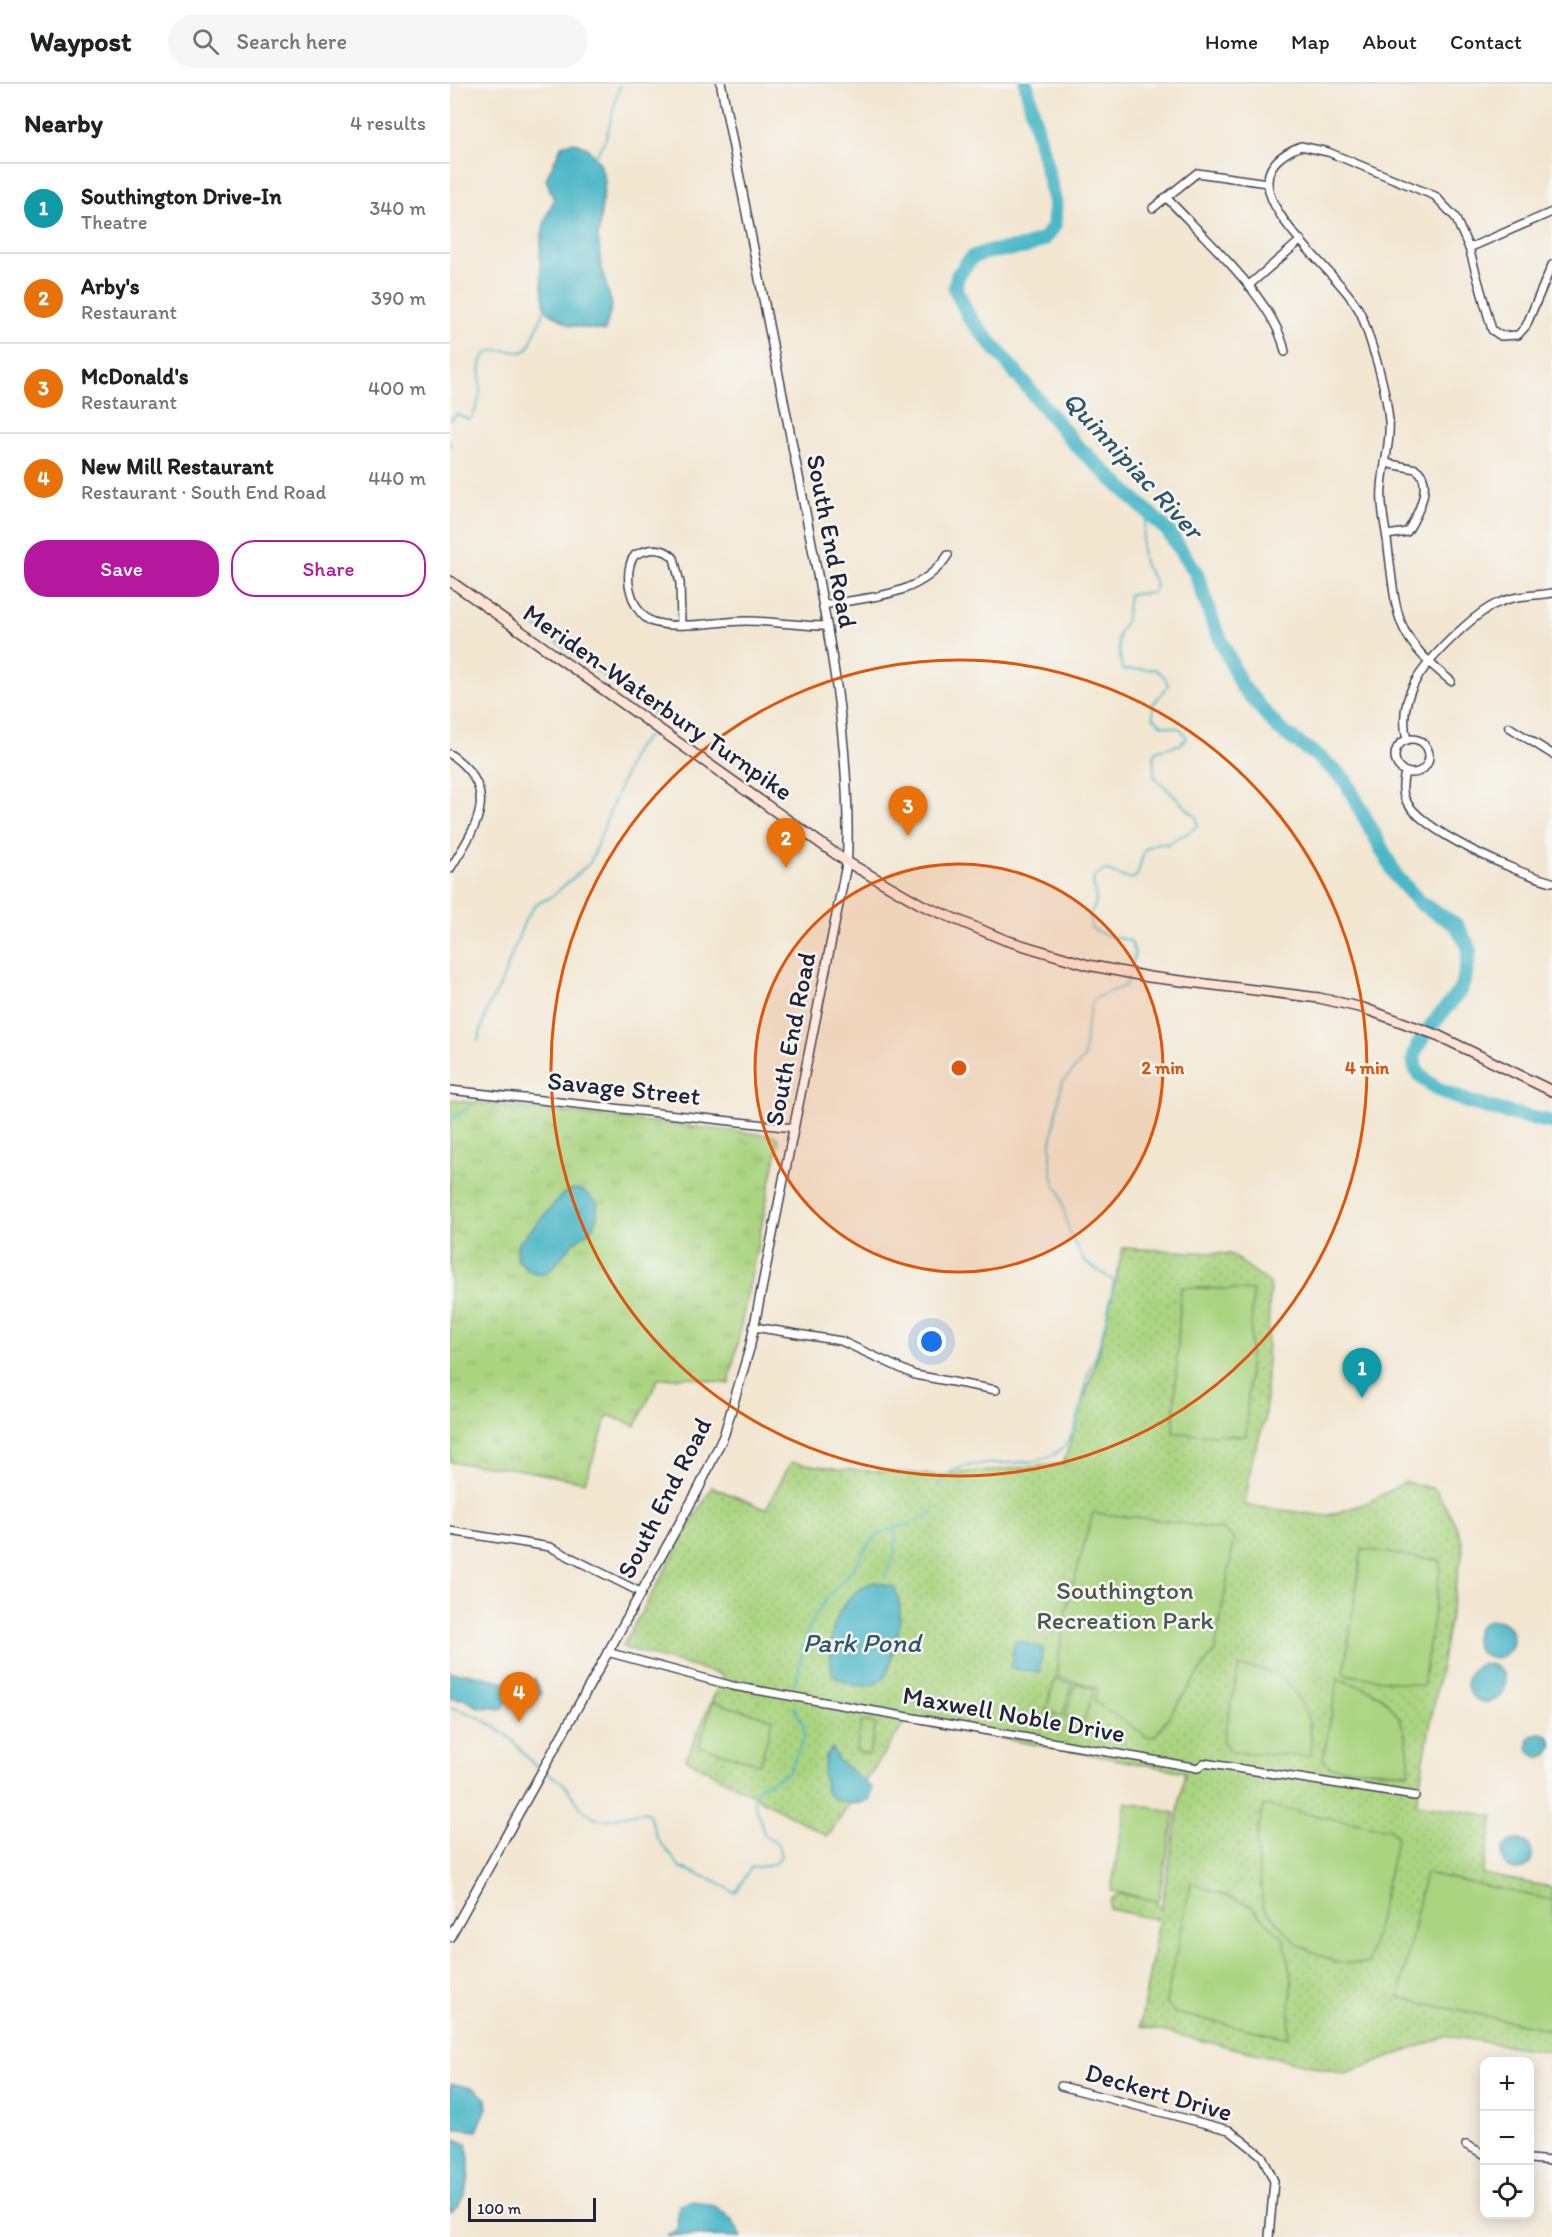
<!DOCTYPE html>
<html lang="en">
<head>
<meta charset="utf-8">
<style>
	:root { --surface:#fff; --page:#f6f6f6; --text:#202124; --muted:#757577; --line:#e0e0e0; --accent:#b5179e }
	body { margin:0; font-family:Itim,sans-serif; background:var(--page); color:var(--text) }
	.controls { position:absolute; right:18px; bottom:18px; display:grid; overflow:hidden; border-radius:12px; box-shadow:0 3px 15px #0003 }
	.controls button { width:54px; height:54px; display:grid; place-items:center; padding:0; border:0; border-bottom:2px solid var(--line); background:var(--surface); color:var(--text); font:30px sans-serif }
	.scale { position:absolute; left:18px; bottom:15px; width:128px; box-sizing:border-box; padding-left:6px; border:3px solid #22223b; border-top:0; font-size:16px; line-height:21px; white-space:nowrap; color:#22223b; -webkit-text-stroke:4px #f6f6f2; paint-order:stroke }
	.you { position:absolute; left:482px; top:1258px; width:21px; height:21px; margin:-15px; border:4px solid #fff; border-radius:50%; background:#1a73e8; box-shadow:0 0 0 9px #1a73e833 }
	.badge { display:grid; place-items:center; width:39px; height:39px; border-radius:50%; background:var(--accent); color:#fff; font-size:20px; font-weight:700 }
	.pin { position:absolute; translate:-50% -50px; filter:drop-shadow(0 2px 3px #0008) }
	.pin::after { content:''; position:absolute; top:32px; width:21px; height:18px; background:inherit; clip-path:polygon(0 0,100% 0,50% 100%) }
	.list { margin:0; padding:0; list-style:none }
	h2 { display:flex; justify-content:space-between; align-items:center; height:78px; margin:0; padding:0 24px; font-size:26px }
	h2 small { font-size:20px; font-weight:400; color:var(--muted) }
	.list li { display:grid; grid-template-columns:39px 1fr auto; gap:18px; align-items:center; box-sizing:border-box; height:90px; padding:0 24px; border-top:2px solid var(--line) }
	.list b { display:block; font-size:22px; white-space:nowrap }
	.list p { margin:0; font-size:20px; white-space:nowrap; color:var(--muted) }
	.list em { font-size:20px; font-style:normal; color:var(--muted) }
	.actions { display:flex; gap:12px; padding:18px 24px }
	.actions a { flex:1; padding:14px 0; border:2px solid var(--accent); border-radius:24px; text-align:center; font-size:21px; color:var(--accent) }
	.actions .main { background:var(--accent); color:#fff }
	.icon { flex:none; width:33px; height:33px; fill:none; stroke:currentColor; stroke-width:2; stroke-linecap:round; stroke-linejoin:round }
	.map { position:relative; flex:none; width:1102px; height:2153px; overflow:hidden }
	header { display:flex; align-items:center; gap:36px; box-sizing:border-box; height:84px; padding:0 30px; background:var(--surface); border-bottom:2px solid var(--line) }
	header strong { font-size:28px }
	nav { display:flex; gap:33px; margin-inline-start:auto; font-size:21px }
	.search { width:420px; height:54px; background:var(--page); display:flex; align-items:center; gap:15px; box-sizing:border-box; padding:0 21px; border-radius:33px; color:var(--muted); font-size:22px }
	main { display:flex }
	aside { flex:1; background:var(--surface) }
	.map>svg:first-child { display:block }
	.grass { fill:url(#grass-tufts); stroke:#667b5e; stroke-width:1.5 }
	.park { fill:url(#park-dots); stroke:#667b5e; stroke-width:1.5 }
	.garden { fill:#aad480; stroke:#667b5e; stroke-width:1.5 }
	.water { fill:#4bb7c7; stroke:#366c81; stroke-width:1.5 }
	.lines { fill:none; stroke-linecap:round; stroke-linejoin:round }
	.stream { stroke:#4bb7c7; stroke-width:2 }
	.river { stroke:#4bb7c7; stroke-width:15 }
	.minor-casing { stroke:#413f52; stroke-width:10 }
	.tertiary-casing { stroke:#413f52; stroke-width:11 }
	.secondary-casing { stroke:#413f52; stroke-width:12 }
	.minor { stroke:#fff; stroke-width:7 }
	.tertiary { stroke:#fff; stroke-width:8 }
	.secondary { stroke:#fee3d2; stroke-width:9 }
	.ring { fill:none; stroke:#de560e; stroke-width:3 }
	.labels { text-anchor:middle; stroke-width:5; stroke-linejoin:round; paint-order:stroke }
	.street-label { font-size:26px; fill:#22223b; stroke:#f6f6f2 }
	.park-label { font-size:26px; fill:#4b5750; stroke:#f6f6f2 }
	.water-label { font-size:27px; font-style:italic; fill:#30566c; stroke:#f6f6f2 }
	.centre { fill:#de560e; stroke:#f6f6f2; stroke-width:3 }
	.ring-label { font-size:18px; text-anchor:middle; font-weight:bold; fill:#de560e; stroke:#f6f6f2; stroke-width:5; stroke-linejoin:round; paint-order:stroke }
</style>
</head>
<body>
<header>
<strong>Waypost</strong>
<div class="search"><svg class="icon" aria-label="search" viewBox="0 0 24 24"><circle cx="10" cy="10" r="6"/><path d="M15 15l6 6"/></svg>Search here</div>
<nav><a>Home</a><a>Map</a><a>About</a><a>Contact</a></nav>
</header>
<main>
<aside>
<h2>Nearby<small>4 results</small></h2>
<ul class="list">
<li><span class="badge" style="background:#0f9aa8">1</span><div><b>Southington Drive-In</b><p>Theatre</p></div><em>340 m</em></li>
<li><span class="badge" style="background:#e8710a">2</span><div><b>Arby's</b><p>Restaurant</p></div><em>390 m</em></li>
<li><span class="badge" style="background:#e8710a">3</span><div><b>McDonald's</b><p>Restaurant</p></div><em>400 m</em></li>
<li><span class="badge" style="background:#e8710a">4</span><div><b>New Mill Restaurant</b><p>Restaurant · South End Road</p></div><em>440 m</em></li>
</ul>
<div class="actions"><a class="main">Save</a><a>Share</a></div>
</aside>
<div class="map">
<svg width="1102" height="2153" viewBox="0 0 1102 2153">
	<defs>
		<pattern id="grass-tufts" width="24" height="20" patternUnits="userSpaceOnUse" patternTransform="scale(1.5)"><rect width="24" height="20" fill="#aad480"/><path d="M3 7l-1-3M5 7V3M7 7l1-3M15 17l-1-3M17 17v-4M19 17l1-3" fill="none" stroke="#92b670"/></pattern>
		<pattern id="park-dots" width="8" height="8" patternUnits="userSpaceOnUse" patternTransform="scale(1.5)"><rect width="8" height="8" fill="#aad480"/><path d="M2 2h.1M6 6h.1" fill="none" stroke="#92b670" stroke-width="1.8" stroke-linecap="round"/></pattern>
	</defs>
	<rect width="100%" height="100%" fill="#f6f6f2"/>
	<filter id="ink" filterUnits="userSpaceOnUse"><feTurbulence type="fractalNoise" baseFrequency=".0167" numOctaves="2"/><feDisplacementMap in="SourceGraphic" scale="12" xChannelSelector="R" yChannelSelector="G"/><feConvolveMatrix kernelMatrix="1 2 1 2 8 2 1 2 1" color-interpolation-filters="sRGB"/></filter>
	<filter id="wash" filterUnits="userSpaceOnUse"><feTurbulence type="fractalNoise" baseFrequency=".008" numOctaves="4" result="noise"/><feDisplacementMap in="SourceGraphic" scale="24" xChannelSelector="R" yChannelSelector="G"/><feGaussianBlur stdDeviation="1.35" result="paint"/><feColorMatrix in="noise" values="0 0 0 0 0 0 0 0 0 0 0 0 0 0 0 0 0 1.4 0 .05"/><feComposite in="paint" operator="in"/></filter>
	<g filter="url(#wash)">
		<rect width="100%" height="100%" fill="#f2e6d1"/>
		<path class="grass" d="M0,1016l326,36 3,4 -50,244 -41,-7 -30,2 -22,47 -28,-11 -23,67 -69,-13 -66,-7z"/>
		<path class="park" d="M673,1164l107,6 40,29 -5,137 -12,35 -8,50 81,11 41,-13 38,-21 30,7c12,21 37,53 24,77l-43,238 78,12 -12,58 70,13v165l-105,-16 -102,38 -205,-48 19,-106 -50,-11 1,-9 9,-6 35,6 7,9 24,-137 -279,-51 -78,115 -142,-77 37,-84 -101,-28 90,-160 54,22 25,-47 50,7 98,6 124,-11 35,-108z"/>
		<g class="garden">
			<path d="M731,1203l72,4 -7,145 -73,-3z"/>
			<path d="M643,1429l75,8 58,10 8,9 -19,110 -60,86 -7,1 -54,-36 4,-13 -42,-12 10,-66z"/>
			<path d="M912,1465l79,12 -18,125 -79,-12z"/>
			<path d="M789,1583c52,0 75,41 72,89l-80,-4 -8,-11z"/>
			<path d="M605,1595l17,5 -10,32 -16,-5z"/>
			<path d="M888,1595c11,4 24,7 35,13 30,15 37,51 36,81l-79,-6 -7,-8z"/>
			<path d="M626,1599l18,6 -11,34 -18,-6z"/>
			<path d="M263,1618l60,17 -13,45 -61,-18z"/>
			<path d="M416,1637l10,4 -7,30 -13,-4 5,-28z"/>
			<path d="M676,1718l49,11 -17,88 -47,-10z"/>
			<path d="M813,1721l127,25 7,8 -29,126 -34,-2 -37,-18 -34,-38 -7,-63z"/>
			<path d="M975,1789l127,27v130l-153,-32z"/>
			<path d="M741,1799l57,21 36,35 8,40 -4,59 -113,-25 -9,-11z"/>
		</g>
		<g class="water">
			<path d="M122,58l14,5 14,16 5,18 -7,56 3,30 11,38 -7,26 -36,-6 -24,-16c-5,-39 -11,-74 9,-109l-8,-21 16,-34z"/>
			<path d="M124,1105l9,2 14,12v16l-6,11 -19,14 -20,25 -11,6 -13,-5 -12,-12 2,-14 46,-51z"/>
			<path d="M424,1498l20,5c14,25 0,59 -6,85 -11,21 -43,16 -56,1 -6,-37 4,-77 42,-91z"/>
			<circle cx="1044" cy="1555" r="19"/>
			<path d="M565,1556l28,8 -4,25 -29,-5z"/>
			<circle cx="1036" cy="1599" r="19"/>
			<path d="M0,1589h16l58,13 11,-8 6,15 -4,5 -21,-1 2,-8 -4,-1 -11,21 -25,-2 -14,-8 -14,-1z"/>
			<circle cx="1090" cy="1661" r="12"/>
			<path d="M382,1664l6,12 34,28 -2,11c-16,8 -29,6 -43,-5l-4,-17 2,-21z"/>
			<circle cx="1067" cy="1771" r="15"/>
			<path d="M4,2000l21,5 11,10 1,9 -10,23 -27,-3v-43z"/>
			<path d="M0,2052l17,9c4,23 5,52 -17,67z"/>
			<path d="M244,2117c23,4 39,14 47,36l-66,-2 -9,2 12,-9 -1,-16 3,-7z"/>
		</g>
		<g class="lines">
			<g class="stream">
				<path d="M145,73l11,-19 14,-54"/>
				<path d="M0,336l7,-6 12,6c6,-6 10,-18 11,-27 2,-14 -6,-42 18,-43 8,0 17,2 24,2l6,-3 17,-40"/>
				<path d="M0,359v4"/>
				<path d="M86,543l93,66 29,24"/>
				<path d="M681,886l4,-17 -4,-12 -26,-6 -14,-7 -1,-14c11,-14 4,-20 3,-35l10,-9c10,0 30,17 35,3 3,-8 3,-16 7,-24l13,-6 10,1c9,-8 22,-9 30,-19l-1,-7 -43,-42v-20l3,-6 22,-5 8,-7 -6,-9 -19,-4 -9,-8v-13l15,-18 -3,-9 -10,-8 -33,1 -4,-28 1,-9 7,-12 3,-27 23,-1 4,-7c-2,-9 -5,-10 -9,-17 -10,-16 -3,-39 1,-56"/>
				<path d="M28,957l9,-32 13,-23 25,-66 10,-15 16,-8 39,-34 41,-105 6,-11 13,-13"/>
				<path d="M0,1038l22,-18"/>
				<path d="M487,1403c24,-42 90,-9 123,-37 20,-17 22,-53 28,-76 1,-5 4,-8 6,-13 9,-25 15,-53 20,-80l-29,-19 -16,-30 -9,-40 -6,-9 -3,-15v-26l11,-59 22,-25 3,-35 5,-20 5,-6 28,-11 5,-11"/>
				<path d="M435,1494l10,-25 1,-27"/>
				<path d="M344,1600c8,-19 8,-39 16,-58 9,-22 26,-37 41,-55 9,-11 13,-23 24,-33 16,-15 50,-11 60,-31"/>
				<path d="M0,1624c20,3 45,17 60,30 11,10 17,23 30,31"/>
				<path d="M95,1688l17,10 21,28 13,9h14l34,-7 5,2 8,24 23,29 38,15 15,10 5,-2 12,-22c14,-4 22,3 31,-12l-3,-12 -13,-8 -11,-35 3,-11 4,-4 28,-14 15,-34v-11l-10,-21"/>
			</g>
			<path class="river" d="M576,0l29,119 -1,23 -10,13 -19,8 -38,5 -15,5 -14,18 -3,13 14,29 106,127 93,87 28,42 18,52 27,60 38,44 41,29 25,22 51,96 24,27 36,22 14,24c-3,13 -4,34 -12,44 -11,16 -42,45 -44,65 -4,39 109,58 138,64"/>
		</g>
	</g>
	<g filter="url(#ink)">
		<g class="lines">
			<g class="minor-casing">
				<g id="minor">
					<path d="M716,113c36,39 110,104 119,155"/>
					<path d="M703,124l44,-35 70,10"/>
					<path d="M1019,164l83,-36"/>
					<path d="M798,202l53,-46"/>
					<path d="M935,379l31,6c19,13 1,47 -9,63l-20,3"/>
					<path d="M373,521c45,-8 98,-8 125,-50"/>
					<path d="M231,540l-1,-41 -6,-25c-11,-12 -25,-10 -39,-3 -7,8 -7,20 -6,30 3,15 9,31 24,37 24,8 66,-1 92,-1 27,0 54,5 82,5"/>
					<path d="M1001,597c-58,-46 -54,-65 -63,-134 -2,-19 -8,-39 -6,-59 1,-22 9,-45 7,-67 -3,-34 -15,-70 -26,-102 -16,-49 -158,-135 -62,-173l27,6 107,44 20,21 14,31 23,82 9,6 17,-1 8,-9 26,-61"/>
					<path d="M1059,643l43,27"/>
					<circle cx="962" cy="672" r="17"/>
					<path d="M957,656c-5,-20 -2,-40 8,-58 13,-23 59,-69 83,-79 17,-8 36,-7 54,-10"/>
					<path d="M0,670c53,37 26,73 0,115"/>
					<path d="M955,688c-2,8 -4,18 0,27 16,33 112,74 147,83"/>
					<path d="M0,1006l344,38"/>
					<path d="M304,1243l87,14 74,34 81,15"/>
					<path d="M0,1447l100,16 90,45"/>
					<path d="M157,1568l126,34 465,82 6,-5 211,33"/>
					<path d="M611,2002l168,44 33,26 12,25 -5,56"/>
					<path d="M1016,2061l18,9"/>
					<path d="M1080,2075l22,2"/>
				</g>
			</g>
			<g class="tertiary-casing">
				<path id="tertiary" d="M0,1853l249,-449 25,-53 26,-88 97,-485c5,-126 -22,-249 -46,-373 -27,-135 -54,-270 -80,-405"/>
			</g>
			<g class="secondary-casing">
				<path id="secondary" d="M0,497l397,281 75,43 83,35 83,25 61,12 170,21 44,10 74,27 115,56"/>
			</g>
			<use href="#minor" class="minor"/>
			<use href="#tertiary" class="tertiary"/>
			<use href="#secondary" class="secondary"/>
		</g>
	</g>
	<circle cx="509" cy="984" r="204" fill="#de560e" fill-opacity=".12"/>
	<g class="ring">
		<circle cx="509" cy="984" r="204"/>
		<circle cx="509" cy="984" r="408"/>
	</g>
	<g class="labels">
		<g class="street-label">
			<text transform="translate(382 457) rotate(79)" y="9">South End Road</text>
			<text transform="translate(208 618) rotate(35)" y="9">Meriden-Waterbury Turnpike</text>
			<text transform="translate(340 955) rotate(-79)" y="9">South End Road</text>
			<text transform="translate(174 1004) rotate(6)" y="9">Savage Street</text>
			<text transform="translate(214 1414) rotate(-63)" y="9">South End Road</text>
			<text transform="translate(564 1630) rotate(10)" y="9">Maxwell Noble Drive</text>
			<text transform="translate(709 2008) rotate(16)" y="9">Deckert Drive</text>
		</g>
		<g class="park-label">
			<text x="675" y="1515">Southington<tspan x="675" dy="30">Recreation Park</tspan></text>
		</g>
		<g class="water-label">
			<text transform="translate(683 381) rotate(47)" y="9">Quinnipiac River</text>
			<text x="412" y="1568">Park Pond</text>
		</g>
	</g>
	<circle cx="509" cy="984" r="9" class="centre"/>
	<g class="ring-label">
		<text x="713" y="990">2 min</text>
		<text x="917" y="990">4 min</text>
	</g>
</svg>
<div class="controls">
<button>+</button>
<button>−</button>
<button><svg class="icon" aria-label="locate" viewBox="0 0 24 24"><circle cx="12" cy="12" r="6"/><path d="M12 2v4M12 18v4M2 12h4M18 12h4"/></svg></button>
</div>
<div class="scale">100 m</div>
<div class="you"></div>
<div class="pin badge" style="left:912px;top:1314px;background:#0f9aa8">1</div>
<div class="pin badge" style="left:336px;top:784px;background:#e8710a">2</div>
<div class="pin badge" style="left:458px;top:752px;background:#e8710a">3</div>
<div class="pin badge" style="left:69px;top:1638px;background:#e8710a">4</div>
</div>
</main>
</body>
</html>
